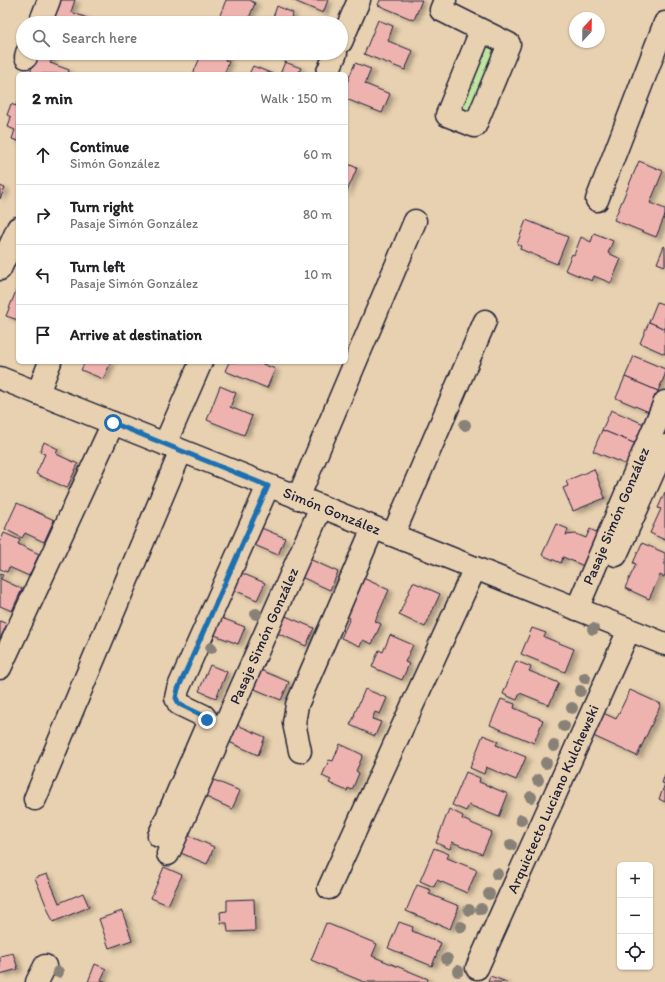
<!DOCTYPE html>
<html lang="en">
<head>
<meta charset="utf-8">
<style>
	:root { --surface:#fff; --page:#f6f6f6; --text:#202124; --muted:#757577; --line:#e0e0e0 }
	body { margin:0; font-family:Itim,sans-serif; background:var(--page); color:var(--text) }
	.controls { position:absolute; right:12px; bottom:12px; display:grid; overflow:hidden; border-radius:6px; box-shadow:0 1px 3px #0004 }
	.controls button { width:36px; height:36px; display:grid; place-items:center; padding:0; border:0; border-bottom:1px solid var(--line); background:var(--surface); color:var(--text); font:20px sans-serif }
	.compass { position:absolute; left:569px; top:12px; width:36px; height:36px; border-radius:50%; background:var(--surface); box-shadow:0 1px 3px #0004; rotate:22deg }
	.stop { position:absolute; width:12px; height:12px; margin:-9px; border:3px solid #1f6fb2; border-radius:50%; background:#fff }
	.stop.end { background:#1f6fb2; border-color:#fff; box-shadow:0 1px 4px #0008 }
	.list { margin:0; padding:0; list-style:none }
	h2 { display:flex; justify-content:space-between; align-items:center; height:52px; margin:0; padding:0 16px; font-size:17px }
	h2 small { font-size:13px; font-weight:400; color:var(--muted) }
	.list li { display:grid; grid-template-columns:26px 1fr auto; gap:12px; align-items:center; box-sizing:border-box; height:60px; padding:0 16px; border-top:1px solid var(--line) }
	.list b { display:block; font-size:15px; white-space:nowrap }
	.list p { margin:0; font-size:13px; white-space:nowrap; color:var(--muted) }
	.list em { font-size:13px; font-style:normal; color:var(--muted) }
	.icon { flex:none; width:22px; height:22px; fill:none; stroke:currentColor; stroke-width:2; stroke-linecap:round; stroke-linejoin:round }
	.map { position:relative; flex:none; width:665px; height:982px; overflow:hidden }
	.search { position:absolute; background:var(--surface); box-shadow:0 1px 3px #0004; left:16px; top:16px; width:332px; height:44px; display:flex; align-items:center; gap:10px; box-sizing:border-box; padding:0 14px; border-radius:22px; color:var(--muted); font-size:15px }
	.panel { position:absolute; background:var(--surface); box-shadow:0 1px 3px #0004; left:16px; top:72px; width:332px; height:292px; border-radius:6px }
	.map>svg:first-child { display:block }
	.green { fill:#bfe5a0; stroke:#70846e }
	.building { fill:#eeb3af; stroke:#22223b; filter:url(#shadow) }
	.lines { fill:none; stroke-linecap:round; stroke-linejoin:round }
	.minor-casing { stroke:#22223b; stroke-width:25 }
	.minor { stroke:#e8d1b0; stroke-width:22 }
	.tree { fill:#888178 }
	.route { stroke:#1f6fb2; stroke-width:5 }
	.labels { text-anchor:middle; stroke-width:3; stroke-linejoin:round; paint-order:stroke }
	.street-label { font-size:15px; fill:#22223b; stroke:#e8d1b0 }
</style>
</head>
<body>
<div class="map">
<svg width="665" height="982" viewBox="0 0 665 982">
	<defs>
		<filter id="shadow"><feDropShadow dx="4.5" dy="2.5" stdDeviation="2" flood-color="#0004"/></filter>
	</defs>
	<rect width="100%" height="100%" fill="#e8d1b0"/>
	<filter id="ink" filterUnits="userSpaceOnUse"><feTurbulence type="fractalNoise" baseFrequency=".025" numOctaves="2"/><feDisplacementMap in="SourceGraphic" scale="8" xChannelSelector="R" yChannelSelector="G"/><feConvolveMatrix kernelMatrix="1 2 1 2 8 2 1 2 1" color-interpolation-filters="sRGB"/></filter>
	<g filter="url(#ink)">
		<path class="green" d="M485,43l14,6 -29,71 -13,-6z"/>
		<g class="building">
			<path d="M59,0h16l-4,12 19,7 -2,4h-38z"/>
			<path d="M226,0h25v1l4,2 -8,20h-21l-8,-3z"/>
			<path d="M292,0h36l-5,13z"/>
			<path d="M380,0h42l-8,20 -36,-15z"/>
			<path d="M277,6l16,7 -4,10h-18z"/>
			<path d="M378,20l15,6 -5,15 25,10 -8,19 -41,-16z"/>
			<path d="M38,53h16l-4,10 19,7 -1,4h-38l2,-7 -4,-2z"/>
			<path d="M202,53h26l-3,7 4,2 -5,12h-31z"/>
			<path d="M285,62l16,6 -3,6h-18z"/>
			<path d="M355,63l16,6 -6,15 25,10 -8,19 -36,-14v-14z"/>
			<path d="M253,66l20,8h-24z"/>
			<path d="M18,100v41l-6,-2 3,-9 -7,-3 3,-10 -4,-2 4,-11 5,2z"/>
			<path d="M639,161l24,10 -13,32 15,6v6l-9,22 -42,-17z"/>
			<path d="M346,163l11,5 -11,26z"/>
			<path d="M0,186l5,2 -5,11z"/>
			<path d="M526,220l42,17 -11,27 -37,-15 1,-3 -4,-2z"/>
			<path d="M594,233l19,8 -5,12 13,6 -10,24 -17,-7 -2,5 -27,-11 7,-16 2,1 7,-18 10,5z"/>
			<path d="M664,246l1,1v19l-8,-3z"/>
			<path d="M18,286v34l-12,-4z"/>
			<path d="M657,302l8,3v24l-16,-7z"/>
			<path d="M649,322l16,7v25l-25,-11z"/>
			<path d="M634,356l31,13v6l-7,16 -33,-14z"/>
			<path d="M85,362h26l-8,17 -22,-9z"/>
			<path d="M229,362h29l17,7 -8,19 -42,-17z"/>
			<path d="M625,377l33,14 -9,21 -33,-14z"/>
			<path d="M220,386l16,7 -6,14 22,9 -8,19 -37,-15z"/>
			<path d="M611,410l33,14 -8,20 -34,-14z"/>
			<path d="M602,430l34,14 -9,21 -34,-14z"/>
			<path d="M44,442l14,7 -2,5 22,10 -11,24 -31,-14 9,-20 -5,-2z"/>
			<path d="M594,469l11,29 -32,13 -10,-23 5,-2 -2,-5z"/>
			<path d="M665,492v48l-15,-7 11,-24 -3,-1z"/>
			<path d="M17,503l37,17 -10,22 -19,-9 -3,5 -17,-9z"/>
			<path d="M556,524l12,5 -2,6 10,-1 10,4 4,-9 8,4 -14,33 -21,-9 -2,6 -19,-8z"/>
			<path d="M259,527l26,11 -7,17 -26,-11z"/>
			<path d="M4,533l16,7 -2,4 21,10 -10,22 -20,-9 -2,5 -7,-3v-27z"/>
			<path d="M642,543l23,10v21l-1,3 -4,-2 -11,24 -24,-11 11,-24 -3,-1z"/>
			<path d="M307,558l31,14 -8,18 -31,-14z"/>
			<path d="M239,572l26,11 -8,17 -25,-11z"/>
			<path d="M0,574l3,1 -2,4 21,10 -10,22 -12,-5z"/>
			<path d="M363,578l26,12 -14,31 6,3 -9,20 -9,-4 -3,6 -19,-8 9,-20 -4,-2z"/>
			<path d="M413,582l27,12 -15,33 -26,-12z"/>
			<path d="M283,615l31,13 -8,18 -31,-14z"/>
			<path d="M219,617l26,10 -7,17 -26,-10z"/>
			<path d="M0,621l7,3 -7,15z"/>
			<path d="M532,628l14,5 -2,4 30,12 -9,23 -44,-18z"/>
			<path d="M390,635l23,10 -8,17 4,2 -7,16 -30,-13 7,-17 4,2z"/>
			<path d="M516,661l15,6 -2,4 30,12 -10,22 -29,-12 -3,7 -14,-6z"/>
			<path d="M210,665l17,7 -11,26 -17,-7z"/>
			<path d="M258,669l31,13 -8,18 -31,-13z"/>
			<path d="M365,689l22,9 -7,16 -5,-2 -3,7 9,3 -6,14 -25,-11 5,-10h-1z"/>
			<path d="M630,690l31,14 -24,52 -48,-22 10,-23 17,8z"/>
			<path d="M501,699l14,5 -1,4 29,12 -9,23 -44,-18z"/>
			<path d="M235,724l30,13 -7,18 -31,-14z"/>
			<path d="M483,735l15,6 -2,4 30,12 -10,23 -30,-13 -2,7 -14,-6z"/>
			<path d="M340,744l23,11 -7,16 3,2 -7,17 -4,-2 -1,3 -18,-8 2,-3 -9,-4 7,-16 4,1z"/>
			<path d="M466,772l14,6 -1,4 29,12 -9,23 -30,-12 -3,6 -14,-6z"/>
			<path d="M665,774v28l-6,-3 6,-15 -3,-1z"/>
			<path d="M209,778l31,13 -8,18 -30,-14z"/>
			<path d="M449,809l14,7 -1,3 30,13 -10,22 -30,-12 -2,7 -14,-6z"/>
			<path d="M183,833l31,14 -7,17 -31,-13z"/>
			<path d="M434,848l15,6 -2,4 30,12 -10,23 -30,-13 -3,7 -14,-6z"/>
			<path d="M164,867l18,8 -14,30 -17,-7z"/>
			<path d="M47,874l12,29 24,-10 6,14 -36,15 -18,-44z"/>
			<path d="M417,885l14,5 -2,4 30,12 -9,23 -44,-18z"/>
			<path d="M254,899l1,32 -27,1 -1,-9h-6l-1,-11 7,-1v-11z"/>
			<path d="M122,911l10,29 -23,8 -10,-29z"/>
			<path d="M399,922l14,5 -1,4 29,12 -9,23 -44,-18z"/>
			<path d="M326,923l51,21 -5,12 56,23 -1,3h-63l-53,-22z"/>
			<path d="M13,953l5,16 -18,5v-18z"/>
			<path d="M95,964l11,5 -5,11 6,2h-19z"/>
			<path d="M490,976l17,6h-19z"/>
		</g>
		<g class="lines">
			<g class="minor-casing">
				<g id="minor">
					<path d="M445,0l-4,10 68,34 -34,82 -28,-11 34,-84"/>
					<path d="M40,23l9,-23"/>
					<path d="M341,42l18,-42"/>
					<path d="M26,57l1,-4"/>
					<path d="M327,74l9,-21"/>
					<path d="M597,200l68,-177"/>
					<path d="M0,269l18,-41"/>
					<path d="M0,378l665,266"/>
					<path d="M38,393l12,-31"/>
					<path d="M165,444l36,-82"/>
					<path d="M298,498l117,-277"/>
					<path d="M393,535l92,-214"/>
					<path d="M616,555l49,-109"/>
					<path d="M577,609l88,-207"/>
					<path d="M0,668l113,-245"/>
					<path d="M300,751l-6,-28 3,-18 76,-177"/>
					<path d="M35,799l146,-348"/>
					<path d="M159,836l48,-111v-5l-3,-4 -25,-12 -3,-6 2,-9 90,-203"/>
					<path d="M168,854l153,-347"/>
					<path d="M329,888l146,-320"/>
					<path d="M477,968l152,-338"/>
					<path d="M37,982l8,-16"/>
				</g>
			</g>
			<use href="#minor" class="minor"/>
		</g>
		<g class="tree">
			<circle cx="465" cy="425" r="6"/>
			<circle cx="256" cy="614" r="6"/>
			<circle cx="593" cy="629" r="6"/>
			<circle cx="211" cy="648" r="6"/>
			<circle cx="585" cy="678" r="6"/>
			<circle cx="580" cy="691" r="6"/>
			<circle cx="572" cy="708" r="6"/>
			<circle cx="564" cy="726" r="6"/>
			<circle cx="554" cy="746" r="6"/>
			<circle cx="546" cy="763" r="6"/>
			<circle cx="538" cy="780" r="6"/>
			<circle cx="531" cy="797" r="6"/>
			<circle cx="521" cy="820" r="6"/>
			<circle cx="511" cy="845" r="6"/>
			<circle cx="497" cy="874" r="6"/>
			<circle cx="489" cy="894" r="6"/>
			<circle cx="481" cy="909" r="6"/>
			<circle cx="469" cy="910" r="6"/>
			<circle cx="461" cy="927" r="6"/>
			<circle cx="447" cy="959" r="6"/>
			<circle cx="458" cy="971" r="6"/>
			<circle cx="58" cy="972" r="6"/>
		</g>
	</g>
	<g class="lines" filter="url(#ink)">
		<path class="route" d="M113,423l155,63 -90,203 -2,9 3,6 25,12 3,4"/>
	</g>
	<g class="labels">
		<g class="street-label">
			<text transform="translate(332 511) rotate(22)" y="5">Simón González</text>
			<text transform="translate(616 516) rotate(-67)" y="5">Pasaje Simón González</text>
			<text transform="translate(264 636) rotate(-66)" y="5">Pasaje Simón González</text>
			<text transform="translate(553 799) rotate(-66)" y="5">Arquictecto Luciano Kulchewski</text>
		</g>
	</g>
</svg>
<div class="controls">
<button>+</button>
<button>−</button>
<button><svg class="icon" aria-label="locate" viewBox="0 0 24 24"><circle cx="12" cy="12" r="6"/><path d="M12 2v4M12 18v4M2 12h4M18 12h4"/></svg></button>
</div>
<svg class="compass" viewBox="-18 -18 36 36"><path d="M0-13l5 13h-10z" fill="#e53935"/><path d="M0 13l5-13h-10z" fill="#757577"/></svg>
<div class="stop" style="left:113px;top:423px"></div>
<div class="stop end" style="left:207px;top:720px"></div>
<div class="search"><svg class="icon" aria-label="search" viewBox="0 0 24 24"><circle cx="10" cy="10" r="6"/><path d="M15 15l6 6"/></svg>Search here</div>
<section class="panel">
<h2>2 min<small>Walk · 150 m</small></h2>
<ul class="list">
<li><svg class="icon" aria-label="ahead" viewBox="0 0 24 24"><path d="M12 20V5M6 11l6-6 6 6"/></svg><div><b>Continue</b><p>Simón González</p></div><em>60 m</em></li>
<li><svg class="icon" aria-label="right" viewBox="0 0 24 24"><path d="M7 20v-9h11M14 6l5 5-5 5"/></svg><div><b>Turn right</b><p>Pasaje Simón González</p></div><em>80 m</em></li>
<li><svg class="icon" aria-label="left" viewBox="0 0 24 24"><path d="M17 20v-9H6M10 6l-5 5 5 5"/></svg><div><b>Turn left</b><p>Pasaje Simón González</p></div><em>10 m</em></li>
<li><svg class="icon" aria-label="arrive" viewBox="0 0 24 24"><path d="M6 21V4h12l-3 4 3 4H6"/></svg><div><b>Arrive at destination</b></div></li>
</ul>
</section>
</div>
</body>
</html>
